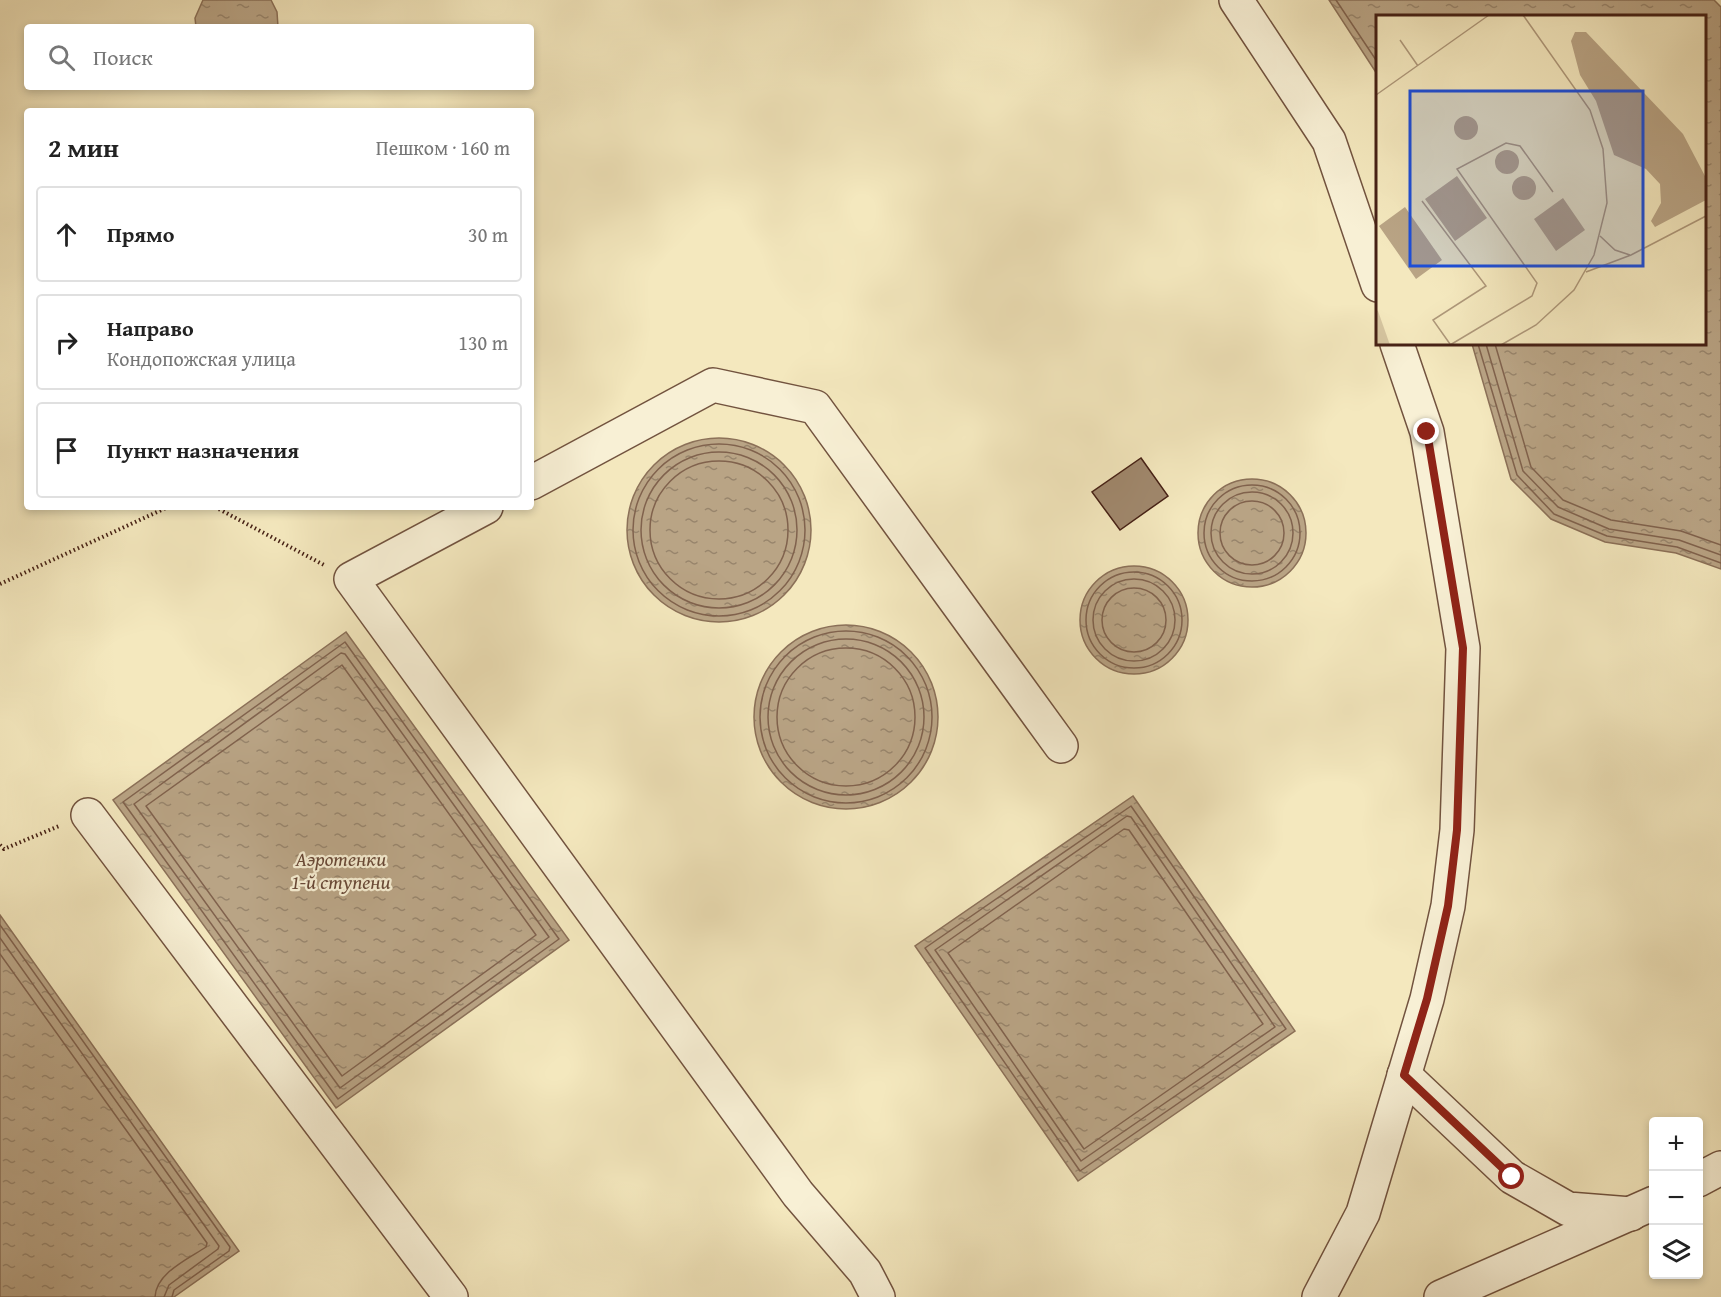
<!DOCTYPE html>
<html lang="ru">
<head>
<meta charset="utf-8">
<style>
	:root { --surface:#fff; --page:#f6f6f6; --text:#222; --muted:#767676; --line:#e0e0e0 }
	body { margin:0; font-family:"Gentium Book Plus",serif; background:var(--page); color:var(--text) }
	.controls { position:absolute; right:18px; bottom:18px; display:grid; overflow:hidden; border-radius:6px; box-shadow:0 3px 9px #0003 }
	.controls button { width:54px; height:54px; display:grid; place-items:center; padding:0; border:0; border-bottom:2px solid var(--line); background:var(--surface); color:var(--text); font:30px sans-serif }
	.stop { position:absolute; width:18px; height:18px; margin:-14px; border:4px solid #8f2418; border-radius:50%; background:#fff }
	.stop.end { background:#8f2418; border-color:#fff; box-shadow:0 2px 6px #0008 }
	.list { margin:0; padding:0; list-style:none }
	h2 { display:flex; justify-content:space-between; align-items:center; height:78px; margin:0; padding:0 24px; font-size:26px }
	h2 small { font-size:20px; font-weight:400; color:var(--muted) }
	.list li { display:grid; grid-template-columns:39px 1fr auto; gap:18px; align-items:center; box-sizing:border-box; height:96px; margin:0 12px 12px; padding:0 12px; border:2px solid var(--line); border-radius:6px }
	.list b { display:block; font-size:22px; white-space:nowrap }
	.list p { margin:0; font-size:20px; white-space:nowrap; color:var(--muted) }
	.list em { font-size:20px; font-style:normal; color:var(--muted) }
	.icon { flex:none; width:33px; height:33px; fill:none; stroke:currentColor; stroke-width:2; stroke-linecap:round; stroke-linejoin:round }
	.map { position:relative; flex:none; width:1721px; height:1297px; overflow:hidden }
	.search { position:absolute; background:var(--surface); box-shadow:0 3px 9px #0003; left:24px; top:24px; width:510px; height:66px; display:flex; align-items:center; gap:15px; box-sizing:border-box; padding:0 21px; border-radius:6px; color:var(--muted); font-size:22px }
	.panel { position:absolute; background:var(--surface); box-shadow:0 3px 9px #0003; left:24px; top:108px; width:510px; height:402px; border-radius:6px }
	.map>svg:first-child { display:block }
	.water { fill:url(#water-ripples); stroke:#8b7058; stroke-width:1.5 }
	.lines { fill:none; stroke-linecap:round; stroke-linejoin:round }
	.shore { stroke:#80624d; stroke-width:1.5 }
	.building { fill:#a0886d; stroke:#462115; stroke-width:1.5 }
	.minor-casing { stroke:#72533f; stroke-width:36 }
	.path { stroke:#462115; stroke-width:4; stroke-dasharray:1.5 3; stroke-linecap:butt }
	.minor { stroke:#f8f0d5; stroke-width:33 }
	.route { stroke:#8f2418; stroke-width:8 }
	.labels { text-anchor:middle; stroke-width:4.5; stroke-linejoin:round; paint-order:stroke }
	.water-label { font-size:20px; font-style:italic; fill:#684837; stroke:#f8f0d5 }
	.inset-road { fill:none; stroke:#ae987a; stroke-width:1.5 }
	.view { fill:#1d4ed8; fill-opacity:0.15; stroke:#1d4ed8; stroke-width:3 }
	.inset-edge { fill:none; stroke:#462115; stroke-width:3 }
</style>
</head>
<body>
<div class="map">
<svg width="1721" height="1297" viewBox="0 0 1721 1297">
	<defs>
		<pattern id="water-ripples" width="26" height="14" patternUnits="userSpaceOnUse" patternTransform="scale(1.5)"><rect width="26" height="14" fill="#b9a485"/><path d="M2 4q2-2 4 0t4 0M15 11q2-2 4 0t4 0" fill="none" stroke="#98856c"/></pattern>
	</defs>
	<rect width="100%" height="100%" fill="#f4e8be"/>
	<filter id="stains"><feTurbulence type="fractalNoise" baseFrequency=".00333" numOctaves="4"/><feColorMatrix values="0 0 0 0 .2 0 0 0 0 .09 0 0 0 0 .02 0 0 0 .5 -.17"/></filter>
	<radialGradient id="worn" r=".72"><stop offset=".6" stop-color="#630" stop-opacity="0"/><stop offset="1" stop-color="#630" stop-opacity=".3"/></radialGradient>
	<g class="water">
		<path d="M203,0h68l6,12 1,15h-82l-1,-9z"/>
		<path d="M1329,0h385l7,7v562l-45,-16 -71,-11 -54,-23 -40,-40 -39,-135h232v-328h-326l-1,58z"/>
		<circle cx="719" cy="530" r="92"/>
		<circle cx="1252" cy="533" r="54"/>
		<circle cx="1134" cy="620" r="54"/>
		<circle cx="846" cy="717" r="92"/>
		<path d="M346,632l223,308 -233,168 -223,-308z"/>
		<path d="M1133,796l162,235 -217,150 -163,-235z"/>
		<path d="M0,915l239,336 -65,46h-174z"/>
	</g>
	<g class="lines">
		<g class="shore">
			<path d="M1336,0l42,63"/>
			<path d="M1478,344l39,131 37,39 53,22 70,11 44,16"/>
			<path d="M1486,344l37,127 35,36 51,22 70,11 42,15"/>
			<path d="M1495,344l36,123 32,33 48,20 70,11 40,14"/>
			<circle cx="719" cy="530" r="86"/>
			<circle cx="719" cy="530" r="78"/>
			<circle cx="719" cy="530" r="69"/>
			<circle cx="1252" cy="533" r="48"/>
			<circle cx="1252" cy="533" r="41"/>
			<circle cx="1252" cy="533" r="32"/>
			<circle cx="1134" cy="620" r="48"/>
			<circle cx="1134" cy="620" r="41"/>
			<circle cx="1134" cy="620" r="32"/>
			<circle cx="846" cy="717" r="86"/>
			<circle cx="846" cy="717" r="78"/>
			<path d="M345,642l214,297 -221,160 -215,-297z"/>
			<circle cx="846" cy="717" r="69"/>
			<path d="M341,653l4,1 204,283 -209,151 -206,-284z"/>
			<path d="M342,665l194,270 -194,141 -196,-270z"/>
			<path d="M1131,806l155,223 -206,142 -155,-223z"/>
			<path d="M1127,816l4,1 144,210 -194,134 -146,-211z"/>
			<path d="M1124,829l5,1 134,194 -179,125 -136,-196z"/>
			<path d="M0,925l230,322 -1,4 -55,39 -2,7"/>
			<path d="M0,938l219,308 -1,3 -49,36 -5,12"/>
			<path d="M0,954l207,289 -1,4c-18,12 -50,26 -51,50"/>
		</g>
	</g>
	<path class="building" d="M1141,458l27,38 -48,34 -28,-38z"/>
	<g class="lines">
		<g class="minor-casing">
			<g id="minor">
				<path d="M1236,0l93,141 49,144"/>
				<path d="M531,483l182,-98 102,22 246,339"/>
				<path d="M486,507l-135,72 447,615 67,78 13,25"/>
				<path d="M88,815l363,482"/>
				<path d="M1404,1075l108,102 56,32 63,5"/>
				<path d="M1698,1180l23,-12"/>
				<path d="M1319,1297l44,-84 64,-214 21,-93 9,-76 6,-182 -36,-216 -30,-88"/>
				<path d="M1441,1297l213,-94"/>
			</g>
		</g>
		<g class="path">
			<path d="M215,507l109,58"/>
			<path d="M0,584l168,-77"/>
			<path d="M0,845l4,4 55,-23"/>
		</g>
		<use href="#minor" class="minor"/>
	</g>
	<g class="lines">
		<path class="route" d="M1427,432l36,216 -6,182 -9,76 -21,93 -23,76 108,102"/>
	</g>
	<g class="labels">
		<g class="water-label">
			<text x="341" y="866">Аэротенки<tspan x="341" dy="23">1-й ступени</tspan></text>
		</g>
	</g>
	<g transform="translate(1376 15)">
		<rect width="330" height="330" fill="#f4e8be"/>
		<path d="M0,295l2,1 12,34h-14z" fill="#d6c6a1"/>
		<path d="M199,17h11l97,102 23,44v22l-51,27 -4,-6 10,-18 -1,-19 -14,-15 -32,-14 -18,-54 -16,-26 -9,-34zM78 113a12 12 0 1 1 24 0a12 12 0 1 1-24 0ZM119 147a12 12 0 1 1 24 0a12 12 0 1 1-24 0ZM136 173a12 12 0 1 1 24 0a12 12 0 1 1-24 0ZM81,161l30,42 -32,23 -30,-42zM187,183l22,32 -29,21 -22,-32zM29,192l37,53 -26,19 -37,-53z" fill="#b9a485"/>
		<path class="inset-road" d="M24,25l18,26M0,80l113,-80M46,186l64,85 -53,34 17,24M224,221l15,14 15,5M210,257l45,-17 75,-39M74,330l82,-49 5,-13 -80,-114 49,-26 14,3 33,46M125,330l35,-20 38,-35 20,-35 13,-52 -4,-54 -13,-39 -67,-95"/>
		<path class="view" d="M34,76h233v175h-233z"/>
		<rect width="330" height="330" class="inset-edge"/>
	</g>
	<rect width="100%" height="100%" filter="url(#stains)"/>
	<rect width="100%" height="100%" fill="url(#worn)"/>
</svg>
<div class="controls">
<button>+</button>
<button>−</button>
<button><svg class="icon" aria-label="layers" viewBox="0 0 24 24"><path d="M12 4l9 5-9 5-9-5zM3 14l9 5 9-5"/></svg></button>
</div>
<div class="stop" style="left:1512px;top:1177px"></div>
<div class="stop end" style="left:1427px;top:432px"></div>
<div class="search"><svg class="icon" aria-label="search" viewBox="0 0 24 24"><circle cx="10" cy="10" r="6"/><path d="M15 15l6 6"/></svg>Поиск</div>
<section class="panel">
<h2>2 мин<small>Пешком · 160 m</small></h2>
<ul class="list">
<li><svg class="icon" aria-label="ahead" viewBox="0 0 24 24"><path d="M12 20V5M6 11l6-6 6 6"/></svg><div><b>Прямо</b></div><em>30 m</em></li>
<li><svg class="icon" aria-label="right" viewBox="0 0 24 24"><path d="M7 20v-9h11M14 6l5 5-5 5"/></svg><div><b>Направо</b><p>Кондопожская улица</p></div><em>130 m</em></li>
<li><svg class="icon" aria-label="arrive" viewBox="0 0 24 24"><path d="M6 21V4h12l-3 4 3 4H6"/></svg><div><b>Пункт назначения</b></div></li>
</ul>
</section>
</div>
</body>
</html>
